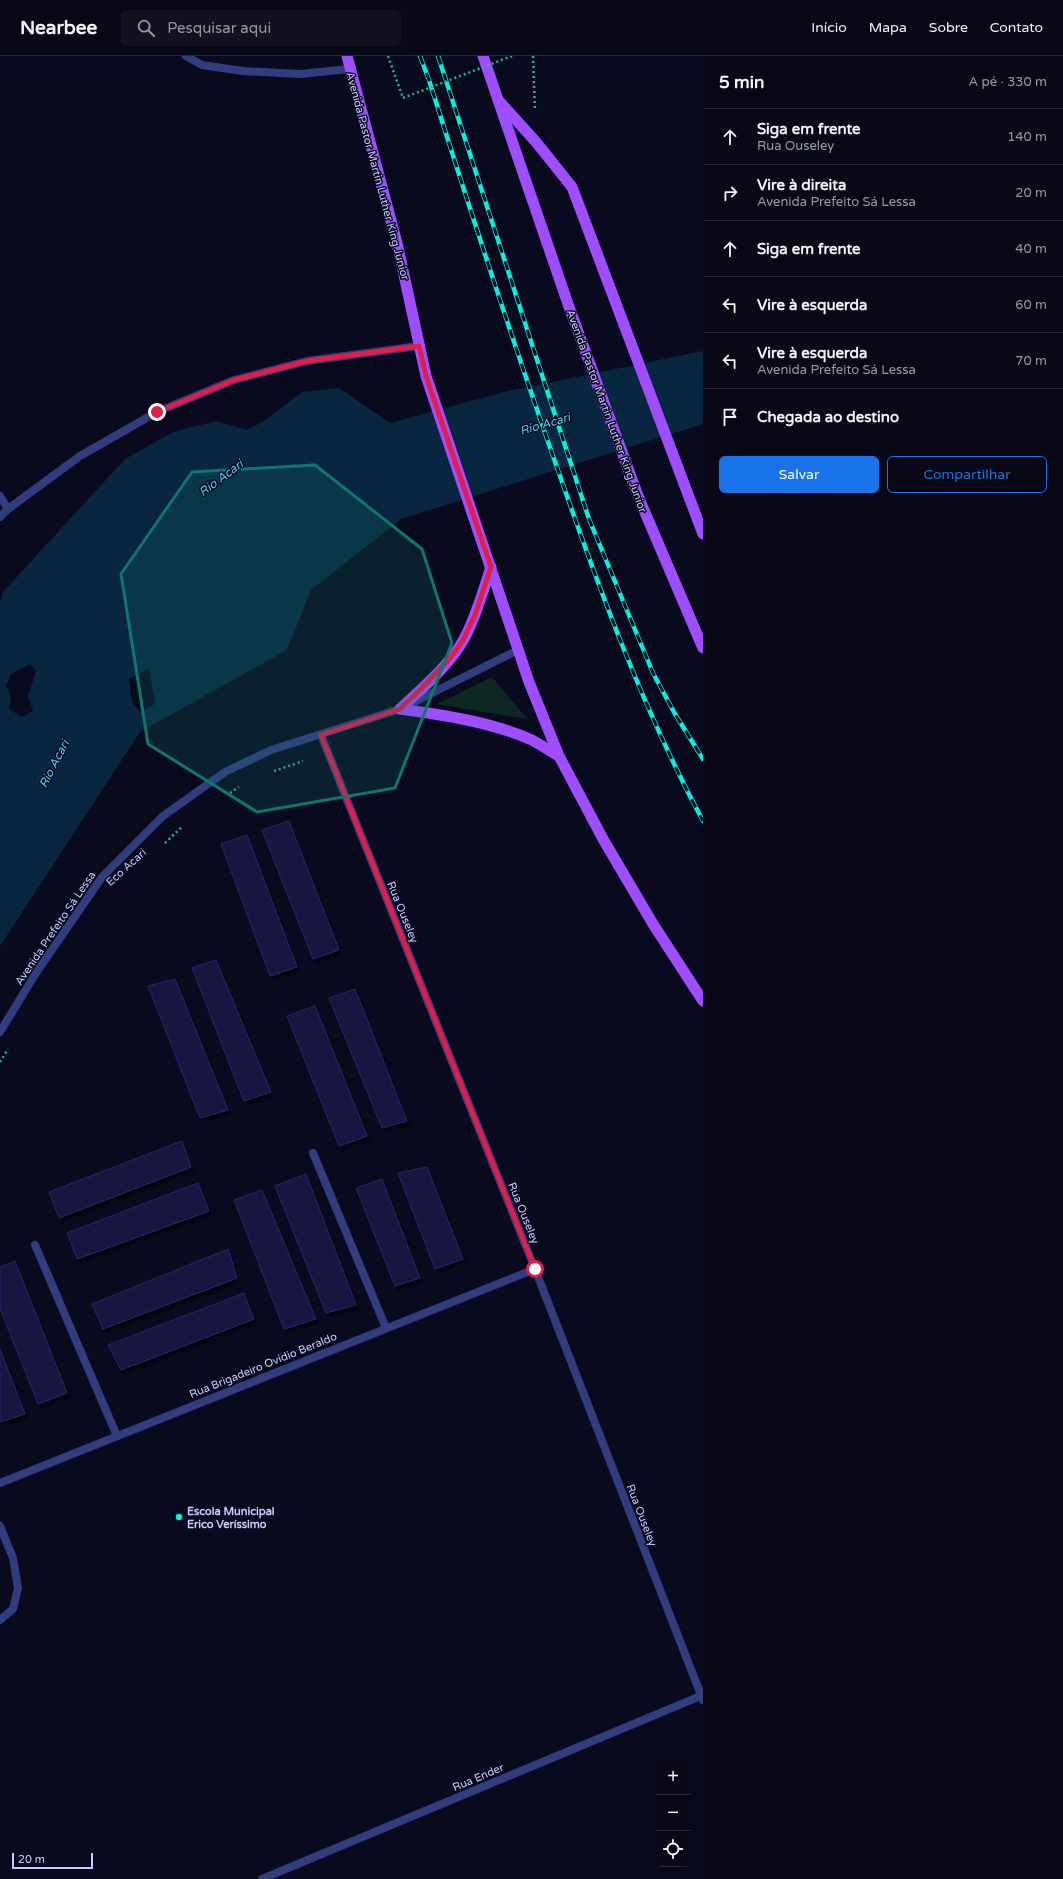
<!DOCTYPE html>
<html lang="pt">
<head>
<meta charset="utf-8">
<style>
	:root { --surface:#080816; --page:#11111f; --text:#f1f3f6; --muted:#989aa1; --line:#292935; --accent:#1a73e8 }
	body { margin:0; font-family:"Varela Round",sans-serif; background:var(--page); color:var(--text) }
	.controls { position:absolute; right:12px; bottom:12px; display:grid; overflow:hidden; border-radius:6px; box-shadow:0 2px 10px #0003 }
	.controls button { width:36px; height:36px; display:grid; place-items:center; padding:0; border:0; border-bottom:1px solid var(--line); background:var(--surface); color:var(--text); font:20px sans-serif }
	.scale { position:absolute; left:12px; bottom:10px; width:81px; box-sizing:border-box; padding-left:4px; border:2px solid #c7cbff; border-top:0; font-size:11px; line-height:14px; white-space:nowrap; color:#c7cbff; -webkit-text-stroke:3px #0a0a1e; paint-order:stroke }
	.stop { position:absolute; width:12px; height:12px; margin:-9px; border:3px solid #e11d48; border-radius:50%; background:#fff }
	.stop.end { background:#e11d48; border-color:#fff; box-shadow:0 1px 4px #0008 }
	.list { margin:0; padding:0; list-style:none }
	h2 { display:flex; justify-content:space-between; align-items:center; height:52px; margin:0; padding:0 16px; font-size:17px }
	h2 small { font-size:13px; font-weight:400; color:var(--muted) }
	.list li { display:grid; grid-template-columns:26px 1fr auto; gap:12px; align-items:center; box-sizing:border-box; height:56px; padding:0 16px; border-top:1px solid var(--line) }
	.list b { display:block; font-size:15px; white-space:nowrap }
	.list p { margin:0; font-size:13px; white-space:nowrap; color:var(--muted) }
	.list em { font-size:13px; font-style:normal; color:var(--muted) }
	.actions { display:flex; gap:8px; padding:12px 16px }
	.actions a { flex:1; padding:9px 0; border:1px solid var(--accent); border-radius:6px; text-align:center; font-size:14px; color:var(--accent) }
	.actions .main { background:var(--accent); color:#fff }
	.icon { flex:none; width:22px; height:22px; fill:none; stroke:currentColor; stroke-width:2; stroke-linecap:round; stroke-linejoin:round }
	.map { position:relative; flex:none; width:703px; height:1823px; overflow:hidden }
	header { display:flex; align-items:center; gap:24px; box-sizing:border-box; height:56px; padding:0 20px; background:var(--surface); border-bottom:1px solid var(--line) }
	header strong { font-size:19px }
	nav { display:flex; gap:22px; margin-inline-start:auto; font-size:14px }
	.search { width:280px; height:36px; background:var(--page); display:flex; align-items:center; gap:10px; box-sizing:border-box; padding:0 14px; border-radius:6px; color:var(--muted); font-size:15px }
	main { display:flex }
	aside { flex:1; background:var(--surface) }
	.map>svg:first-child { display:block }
	.green { fill:#0d2823 }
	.water { fill:#082640; fill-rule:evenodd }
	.building { fill:#171540; stroke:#28266e; filter:url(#shadow) }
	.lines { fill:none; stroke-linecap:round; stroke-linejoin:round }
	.path { stroke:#25b594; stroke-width:2.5; stroke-dasharray:2 3; stroke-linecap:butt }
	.service { stroke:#323d80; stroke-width:8 }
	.minor { stroke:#323d80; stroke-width:8 }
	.tertiary { stroke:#323d80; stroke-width:8 }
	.primary { stroke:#9f4eff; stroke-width:11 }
	.rail-casing { stroke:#00f2e1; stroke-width:4.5 }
	.rail { stroke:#0a0a1e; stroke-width:3; stroke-dasharray:9; stroke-linecap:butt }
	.path-bridge { stroke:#25b594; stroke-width:2.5; stroke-dasharray:2 3; stroke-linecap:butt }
	.route { stroke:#e11d48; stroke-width:5 }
	.marked { fill:#0f766e; fill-opacity:0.2; stroke:#0f766e; stroke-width:3; stroke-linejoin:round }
	.poi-dot { fill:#00f2e1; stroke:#0a0a1e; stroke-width:1.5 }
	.labels { text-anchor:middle; stroke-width:3; stroke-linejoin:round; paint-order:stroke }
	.street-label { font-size:11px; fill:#c7cbff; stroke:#0a0a1e }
	.poi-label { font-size:11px; font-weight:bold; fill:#c7cbff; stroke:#0a0a1e; text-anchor:start }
	.water-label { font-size:12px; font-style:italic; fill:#55ceff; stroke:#0a0a1e }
</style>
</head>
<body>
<header>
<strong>Nearbee</strong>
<div class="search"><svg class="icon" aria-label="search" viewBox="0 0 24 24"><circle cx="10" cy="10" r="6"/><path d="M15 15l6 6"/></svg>Pesquisar aqui</div>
<nav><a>Início</a><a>Mapa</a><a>Sobre</a><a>Contato</a></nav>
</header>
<main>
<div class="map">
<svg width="703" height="1823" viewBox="0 0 703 1823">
	<defs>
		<filter id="shadow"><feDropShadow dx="2.5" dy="4.5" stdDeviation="1" flood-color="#0009"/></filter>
	</defs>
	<rect width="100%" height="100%" fill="#0a0a1e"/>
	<path class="green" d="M492,621l35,42 -90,-15z"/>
	<path class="water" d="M703,295v73l-302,95 -90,71 -24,60 -147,82 -140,214v-345l3,-9 122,-133 48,-27 43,-11 31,9 17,-9 38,-29 37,-4 51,35 118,-32zM30,608l6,7 -8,25 5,15 -11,6 -13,-8 2,-12 -5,-12 5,-11zM149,613l6,35 -16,8 -7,-11 -3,-22z"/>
	<g class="building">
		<path d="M289,765l50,129 -26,9 -51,-129z"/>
		<path d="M247,779l50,132 -27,9 -49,-132z"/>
		<path d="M216,904l55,132 -27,9 -52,-133z"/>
		<path d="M175,923l53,131 -28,8 -52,-132z"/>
		<path d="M355,933l52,132 -25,7 -53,-130z"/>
		<path d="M315,950l52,130 -28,10 -52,-130z"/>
		<path d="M182,1085l9,26 -132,51 -10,-26z"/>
		<path d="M427,1111l36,92 -28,10 -37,-96z"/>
		<path d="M306,1118l50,131 -30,8 -51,-127z"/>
		<path d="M382,1123l38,99 -25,8 -39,-98z"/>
		<path d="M198,1127l11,28 -132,48 -10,-26z"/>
		<path d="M262,1134l54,129 -32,10 -50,-129z"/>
		<path d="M228,1193l9,29 -134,51 -11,-25z"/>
		<path d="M15,1205l52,132 -29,11 -38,-95v-42z"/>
		<path d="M244,1237l10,26 -133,51 -13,-25z"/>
		<path d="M0,1293l25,65 -25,8z"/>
	</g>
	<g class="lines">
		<g class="path">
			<path d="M388,0l15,42"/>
			<path d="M533,0l2,55"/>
			<path d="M274,715l29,-10"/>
			<path d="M230,737l9,-6"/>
			<path d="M165,787l18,-17"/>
			<path d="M0,1006l8,-13"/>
		</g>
		<g class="service">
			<path d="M313,1097l73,175"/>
			<path d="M35,1189l82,191"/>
		</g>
		<g class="minor">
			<path d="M186,0l16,9 41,6 57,3 49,-5"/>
			<path d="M0,440l8,13"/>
			<path d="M0,461l8,-8 72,-53 77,-44 77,-32 73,-19 112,-15"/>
			<path d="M321,679l214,534 168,431"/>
			<path d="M0,1427l535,-214"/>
			<path d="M0,1470l13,32 5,30 -5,21 -13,11"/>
			<path d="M262,1823l441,-184"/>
		</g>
		<path class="tertiary" d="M0,976l36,-59 66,-96 61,-61 62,-44 46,-22 129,-41 118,-59"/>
		<g class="primary">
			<path d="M347,0l50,187 29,133 103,306 30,74 44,83 50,85 50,77"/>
			<path d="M483,0l85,248 70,192 65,152"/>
			<path d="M499,45l37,41 36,45 131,347"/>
			<path d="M400,653c21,-20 50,-44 64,-70 12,-22 19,-48 27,-72"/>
			<path d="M400,653c44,6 91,13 132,31 9,5 18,11 27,16"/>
		</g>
		<g class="rail-casing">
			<g id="rail">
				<path d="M420,0l9,24c42,133 85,265 131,396 41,118 84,235 143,345"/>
				<path d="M438,0l151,463 64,154 22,41 28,45"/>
			</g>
		</g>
		<use href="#rail" class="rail"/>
		<path class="path-bridge" d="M403,42l109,-42"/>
	</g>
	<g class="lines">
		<path class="route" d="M157,356l77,-32 73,-19 112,-15 7,30 65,191 -16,48 -12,25 -12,17 -31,33 -20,19 -79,26 214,534"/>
	</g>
	<path class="marked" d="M315,409l107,84 30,94 -57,145 -138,24 -109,-68 -27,-170 71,-102z"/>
	<circle class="poi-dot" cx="179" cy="1461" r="4"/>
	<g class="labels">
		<g class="street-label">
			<text transform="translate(378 120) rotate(75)" y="4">Avenida Pastor Martin Luther King Junior</text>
			<text transform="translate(607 355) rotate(70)" y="4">Avenida Pastor Martin Luther King Junior</text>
			<text transform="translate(126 811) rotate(-42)" y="4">Eco Acari</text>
			<text transform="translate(403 856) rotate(68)" y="4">Rua Ouseley</text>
			<text transform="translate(55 872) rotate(-56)" y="4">Avenida Prefeito Sá Lessa</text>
			<text transform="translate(524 1157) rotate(68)" y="4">Rua Ouseley</text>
			<text transform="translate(263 1309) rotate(-22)" y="4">Rua Brigadeiro Ovídio Beraldo</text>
			<text transform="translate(642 1459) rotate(69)" y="4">Rua Ouseley</text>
			<text transform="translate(478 1721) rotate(-23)" y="4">Rua Ender</text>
		</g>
		<g class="poi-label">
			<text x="187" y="1459">Escola Municipal<tspan x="187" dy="13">Erico Veríssimo</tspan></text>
		</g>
		<g class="water-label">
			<text transform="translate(545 368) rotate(-16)" y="4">Rio Acari</text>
			<text transform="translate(221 422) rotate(-37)" y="4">Rio Acari</text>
			<text transform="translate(54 708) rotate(-63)" y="4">Rio Acari</text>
		</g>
	</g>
</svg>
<div class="controls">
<button>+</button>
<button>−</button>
<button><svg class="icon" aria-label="locate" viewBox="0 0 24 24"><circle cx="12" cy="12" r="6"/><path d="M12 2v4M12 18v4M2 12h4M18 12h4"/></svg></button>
</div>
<div class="scale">20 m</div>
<div class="stop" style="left:535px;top:1213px"></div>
<div class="stop end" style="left:157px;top:356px"></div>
</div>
<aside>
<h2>5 min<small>A pé · 330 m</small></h2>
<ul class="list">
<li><svg class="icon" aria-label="ahead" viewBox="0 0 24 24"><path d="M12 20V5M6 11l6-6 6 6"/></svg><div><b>Siga em frente</b><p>Rua Ouseley</p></div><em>140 m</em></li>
<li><svg class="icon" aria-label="right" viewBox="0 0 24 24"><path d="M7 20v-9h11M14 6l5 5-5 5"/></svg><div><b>Vire à direita</b><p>Avenida Prefeito Sá Lessa</p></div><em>20 m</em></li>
<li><svg class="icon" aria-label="ahead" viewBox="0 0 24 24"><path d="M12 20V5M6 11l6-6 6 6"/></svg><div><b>Siga em frente</b></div><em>40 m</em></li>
<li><svg class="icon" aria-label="left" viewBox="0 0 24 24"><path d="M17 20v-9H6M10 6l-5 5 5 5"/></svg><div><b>Vire à esquerda</b></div><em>60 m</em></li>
<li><svg class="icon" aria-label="left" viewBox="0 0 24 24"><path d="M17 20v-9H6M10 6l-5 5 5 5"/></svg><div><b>Vire à esquerda</b><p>Avenida Prefeito Sá Lessa</p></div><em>70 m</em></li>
<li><svg class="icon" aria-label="arrive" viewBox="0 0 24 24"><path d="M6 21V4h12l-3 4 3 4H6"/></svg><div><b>Chegada ao destino</b></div></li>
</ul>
<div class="actions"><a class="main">Salvar</a><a>Compartilhar</a></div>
</aside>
</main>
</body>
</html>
